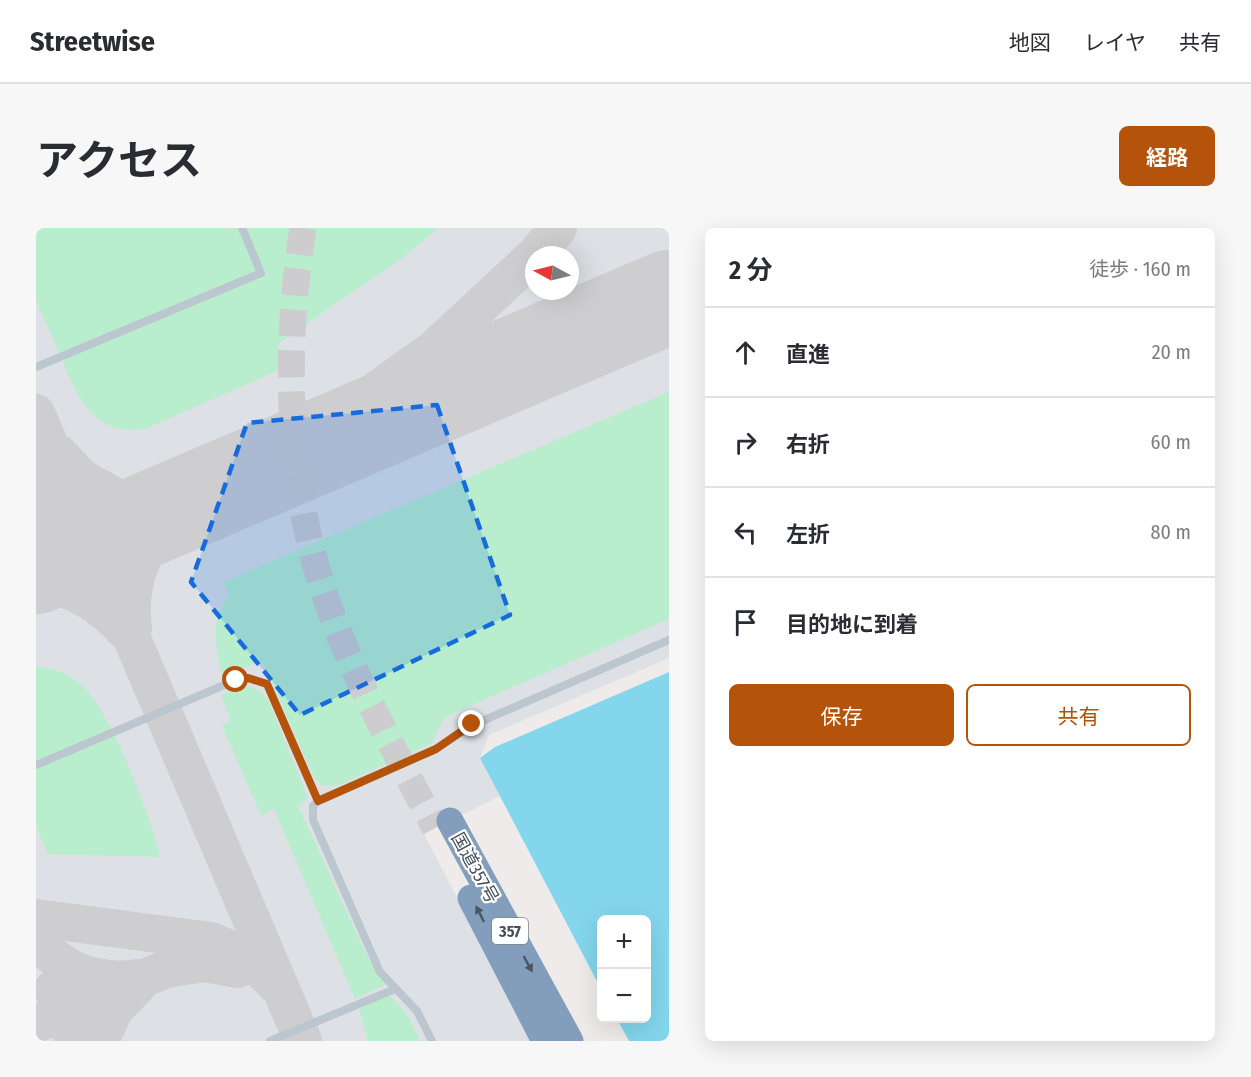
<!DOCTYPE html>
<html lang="ja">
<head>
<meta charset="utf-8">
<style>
	:root { --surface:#fff; --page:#f7f7f7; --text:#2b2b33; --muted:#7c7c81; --line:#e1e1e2; --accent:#b45309 }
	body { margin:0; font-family:"Fira Sans Condensed","Noto Sans JP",sans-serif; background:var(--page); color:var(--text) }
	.controls { position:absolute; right:18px; bottom:18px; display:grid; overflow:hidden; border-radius:9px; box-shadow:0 6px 24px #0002 }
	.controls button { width:54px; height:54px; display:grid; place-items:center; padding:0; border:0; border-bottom:2px solid var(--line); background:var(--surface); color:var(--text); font:30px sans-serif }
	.compass { position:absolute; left:489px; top:18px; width:54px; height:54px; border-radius:50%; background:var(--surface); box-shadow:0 6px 24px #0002; rotate:277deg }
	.stop { position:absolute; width:18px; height:18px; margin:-14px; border:4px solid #b45309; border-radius:50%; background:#fff }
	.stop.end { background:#b45309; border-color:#fff; box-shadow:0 2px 6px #0008 }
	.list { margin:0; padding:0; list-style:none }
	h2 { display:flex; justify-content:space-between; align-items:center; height:78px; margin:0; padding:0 24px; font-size:26px }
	h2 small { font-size:20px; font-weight:400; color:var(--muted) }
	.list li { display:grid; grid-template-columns:39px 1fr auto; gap:18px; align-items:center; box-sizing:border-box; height:90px; padding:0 24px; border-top:2px solid var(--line) }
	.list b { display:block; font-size:22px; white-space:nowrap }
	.list em { font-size:20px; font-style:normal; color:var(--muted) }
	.actions { display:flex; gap:12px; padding:18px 24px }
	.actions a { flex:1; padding:14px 0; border:2px solid var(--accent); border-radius:9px; text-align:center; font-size:21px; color:var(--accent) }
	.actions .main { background:var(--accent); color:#fff }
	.icon { flex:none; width:33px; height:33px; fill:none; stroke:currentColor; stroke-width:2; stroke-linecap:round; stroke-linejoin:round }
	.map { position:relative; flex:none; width:633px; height:813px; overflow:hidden; border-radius:9px }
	header { display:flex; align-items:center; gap:36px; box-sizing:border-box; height:84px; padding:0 30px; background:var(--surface); border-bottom:2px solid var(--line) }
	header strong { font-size:28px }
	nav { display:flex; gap:33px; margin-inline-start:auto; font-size:21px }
	.intro { display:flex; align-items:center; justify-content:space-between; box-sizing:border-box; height:144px; padding:0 36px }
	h1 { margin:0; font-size:42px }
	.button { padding:15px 27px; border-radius:9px; background:var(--accent); color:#fff; font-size:21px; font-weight:700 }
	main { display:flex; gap:36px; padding:0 36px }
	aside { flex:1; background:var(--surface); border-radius:9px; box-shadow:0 6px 24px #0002 }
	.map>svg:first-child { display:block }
	.airport { fill:#dde0e4; fill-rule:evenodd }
	.green { fill:#b8eecd }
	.water { fill:#84d6ec }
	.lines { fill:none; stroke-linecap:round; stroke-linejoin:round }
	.taxiway { stroke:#ceced0; stroke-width:38 }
	.runway { stroke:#ceced0; stroke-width:94 }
	.highway-tunnel { stroke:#cdccce; stroke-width:27; stroke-dasharray:27 14; stroke-linecap:butt }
	.lane { stroke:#bcc6cf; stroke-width:8 }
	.highway { stroke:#829ebc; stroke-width:27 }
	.oneway { fill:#4a5763 }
	.route { stroke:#b45309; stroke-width:8 }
	.marked { fill:#176cdd; fill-opacity:0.2; stroke:#176cdd; stroke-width:4.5; stroke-dasharray:12 8; stroke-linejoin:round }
	.labels { text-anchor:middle; stroke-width:4.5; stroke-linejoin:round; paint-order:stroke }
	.shield { fill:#fff; stroke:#7c848b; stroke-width:1.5 }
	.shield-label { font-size:16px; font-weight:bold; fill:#444f59 }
	.street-label { font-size:18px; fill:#444f59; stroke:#fff }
</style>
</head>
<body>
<header>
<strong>Streetwise</strong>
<nav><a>地図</a><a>レイヤ</a><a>共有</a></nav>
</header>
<div class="intro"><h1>アクセス</h1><a class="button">経路</a></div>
<main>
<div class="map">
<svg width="633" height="813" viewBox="0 0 633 813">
	<rect width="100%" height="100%" fill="#efebeb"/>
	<path class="airport" d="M0,0h633v430l-180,77 -9,23 20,38 -76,38 108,207h-496zM498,27h36v36h-36z"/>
	<g class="green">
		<path d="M0,0h402l-33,28 -128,88 9,23 -141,62c-57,8 -71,-42 -89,-84 -6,-15 -16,-31 -20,-47 0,-21 0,-48 0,-70z"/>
		<path d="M633,164v227l-211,92 -15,8 -11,24 -95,43 -16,-1 -6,-6 -53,-118 -39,15c-9,-29 -12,-57 6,-82l-6,-12z"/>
		<path d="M0,439c21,0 38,9 52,25 28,33 61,122 72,165l-112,-3 -12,-29z"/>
		<path d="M213,458l10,5 9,9 40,98 -10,8 68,148 20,30 -31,15 -81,-190 -13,6 -39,-89 9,-5 -10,-26z"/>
		<path d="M354,767l18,21 12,25h-52l-9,-34z"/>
	</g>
	<path class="water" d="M633,444v369h-40l-12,-22 29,-1v-98h-44l-1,69 -121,-231 15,-11z"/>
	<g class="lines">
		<g class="taxiway">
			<path d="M499,27l23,-27"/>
			<path d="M0,185l267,628"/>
			<path d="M23,226l24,25 33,18 38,8 37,-4 154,-88 89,-64 100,-93"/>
			<path d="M0,310l14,-40v-42"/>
			<path d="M0,353c37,7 64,22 89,50"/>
			<path d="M97,400c-7,-54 16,-95 58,-127"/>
			<path d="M0,690l175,23c27,10 45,22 65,44"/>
			<path d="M0,711c26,32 60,45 101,39"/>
			<path d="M17,761l22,52"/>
			<path d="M0,796l130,-55 38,-6 34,6"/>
			<path d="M64,813l15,-32 24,-25"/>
		</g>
		<path class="runway" d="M0,339l633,-270"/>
		<path class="highway-tunnel" d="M267,0c-20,128 -17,265 29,387 27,74 67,143 103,213"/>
		<g class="lane">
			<path d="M0,139l225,-94 -19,-45"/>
			<path d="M0,537l200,-85 12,-2 19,6 51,117"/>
			<path d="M234,813l125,-52"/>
			<path d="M396,813l-15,-30 -37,-39 -67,-152v-14l5,-5 118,-52 37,-24 196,-85"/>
		</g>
		<g class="highway">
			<path d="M414,593l120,220"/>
			<path d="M435,670l74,143"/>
		</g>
	</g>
	<defs><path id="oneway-solid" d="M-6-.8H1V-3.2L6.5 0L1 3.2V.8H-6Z" transform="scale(1.5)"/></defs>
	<g class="oneway">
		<use href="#oneway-solid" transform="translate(444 686) rotate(-117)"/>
		<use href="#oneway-solid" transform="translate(492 736) rotate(61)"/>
	</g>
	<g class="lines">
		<path class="route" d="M200,452l12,-2 19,6 51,117 118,-52 36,-25"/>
	</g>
	<path class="marked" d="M401,177l73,210 -210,100 -109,-133 56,-159z"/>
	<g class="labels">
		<rect class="shield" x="456" y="690" width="36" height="26" rx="4.5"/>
		<g class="shield-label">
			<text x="474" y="709">357</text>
		</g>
		<g class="street-label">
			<text transform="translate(439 640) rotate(61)" y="6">国道357号</text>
		</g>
	</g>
</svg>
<div class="controls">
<button>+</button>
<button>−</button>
</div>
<svg class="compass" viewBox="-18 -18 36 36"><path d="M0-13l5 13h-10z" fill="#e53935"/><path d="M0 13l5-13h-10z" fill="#7c7c81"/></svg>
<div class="stop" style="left:200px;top:452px"></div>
<div class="stop end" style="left:436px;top:496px"></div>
</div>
<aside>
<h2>2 分<small>徒歩 · 160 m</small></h2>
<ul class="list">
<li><svg class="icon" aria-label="ahead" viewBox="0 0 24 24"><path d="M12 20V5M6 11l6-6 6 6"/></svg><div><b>直進</b></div><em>20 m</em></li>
<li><svg class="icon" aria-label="right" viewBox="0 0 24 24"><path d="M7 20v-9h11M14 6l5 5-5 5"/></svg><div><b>右折</b></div><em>60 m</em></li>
<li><svg class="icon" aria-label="left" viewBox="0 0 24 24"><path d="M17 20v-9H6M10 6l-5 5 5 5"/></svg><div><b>左折</b></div><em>80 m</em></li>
<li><svg class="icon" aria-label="arrive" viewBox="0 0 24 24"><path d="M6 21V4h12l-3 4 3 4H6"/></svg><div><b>目的地に到着</b></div></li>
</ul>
<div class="actions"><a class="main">保存</a><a>共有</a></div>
</aside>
</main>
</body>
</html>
